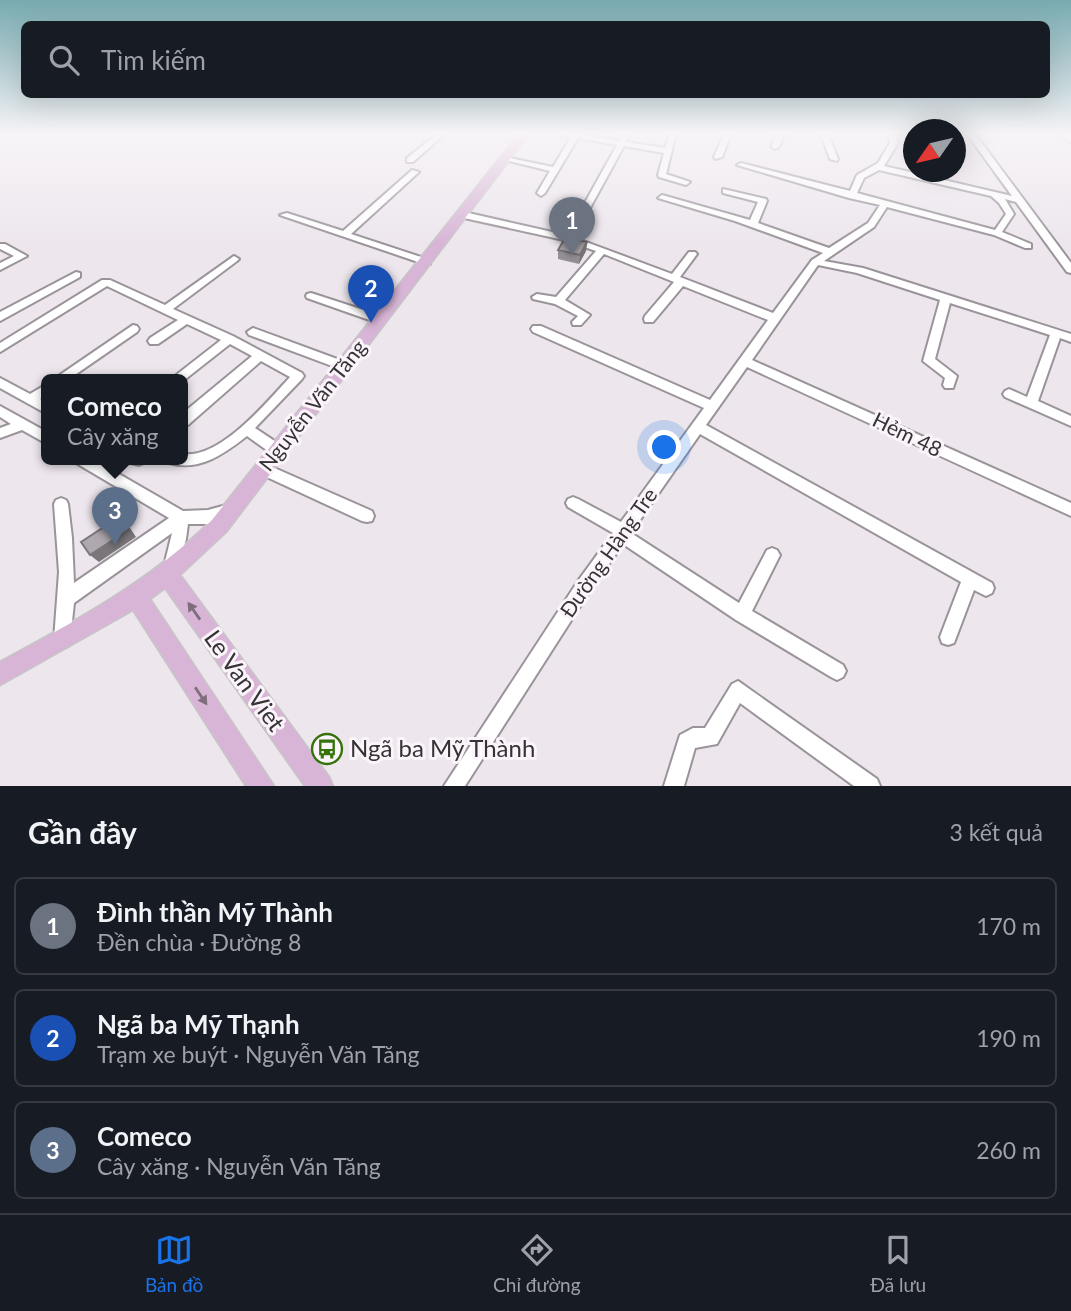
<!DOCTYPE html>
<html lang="vi">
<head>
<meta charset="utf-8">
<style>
	:root { --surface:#171b24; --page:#20242c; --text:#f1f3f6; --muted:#9ea1a6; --line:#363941; --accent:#1a73e8 }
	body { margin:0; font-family:Lato,sans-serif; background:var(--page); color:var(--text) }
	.compass { position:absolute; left:903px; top:119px; width:63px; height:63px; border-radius:50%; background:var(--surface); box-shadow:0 7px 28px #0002; rotate:236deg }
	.you { position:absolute; left:665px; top:448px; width:24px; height:24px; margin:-18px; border:5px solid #fff; border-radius:50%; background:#1a73e8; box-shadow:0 0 0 10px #1a73e833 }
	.badge { display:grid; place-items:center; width:46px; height:46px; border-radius:50%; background:var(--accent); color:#fff; font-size:23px; font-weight:700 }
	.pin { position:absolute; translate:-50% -58px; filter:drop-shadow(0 2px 4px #0008) }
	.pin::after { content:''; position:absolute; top:37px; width:24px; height:21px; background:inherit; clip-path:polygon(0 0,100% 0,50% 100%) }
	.popup { position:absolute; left:41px; top:374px; width:147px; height:91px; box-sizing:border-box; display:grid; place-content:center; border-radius:10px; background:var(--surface); filter:drop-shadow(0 2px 5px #0005); font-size:23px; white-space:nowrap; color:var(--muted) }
	.popup b { font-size:26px; color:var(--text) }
	.popup::after { content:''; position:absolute; left:50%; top:100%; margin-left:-14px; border:14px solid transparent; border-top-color:var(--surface) }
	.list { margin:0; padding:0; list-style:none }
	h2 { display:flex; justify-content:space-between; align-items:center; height:91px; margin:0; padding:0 28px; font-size:30px }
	h2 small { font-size:23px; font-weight:400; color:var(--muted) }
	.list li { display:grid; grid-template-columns:46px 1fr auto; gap:21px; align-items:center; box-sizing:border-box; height:98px; margin:0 14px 14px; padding:0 14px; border:2px solid var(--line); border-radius:10px }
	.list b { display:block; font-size:26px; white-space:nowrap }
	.list p { margin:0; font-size:23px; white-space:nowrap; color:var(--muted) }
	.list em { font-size:23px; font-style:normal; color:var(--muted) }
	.icon { flex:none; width:38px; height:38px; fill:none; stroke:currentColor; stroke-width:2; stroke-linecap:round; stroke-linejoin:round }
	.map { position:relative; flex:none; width:1071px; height:786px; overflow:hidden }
	.search { position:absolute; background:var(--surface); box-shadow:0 7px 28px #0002; left:21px; right:21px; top:21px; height:77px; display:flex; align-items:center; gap:18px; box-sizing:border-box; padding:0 24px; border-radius:10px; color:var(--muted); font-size:26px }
	.sheet { height:427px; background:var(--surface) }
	nav { display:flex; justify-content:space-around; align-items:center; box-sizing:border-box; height:98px; border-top:2px solid var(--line); background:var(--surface); font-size:19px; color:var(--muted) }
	nav a { display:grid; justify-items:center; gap:4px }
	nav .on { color:var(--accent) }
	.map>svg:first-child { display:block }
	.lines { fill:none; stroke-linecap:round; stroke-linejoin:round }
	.minor-casing { stroke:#9a949a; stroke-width:4 }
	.major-casing { stroke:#c6c6c6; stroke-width:3 }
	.minor { fill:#fff; fill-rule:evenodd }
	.major { fill:#d8b5d6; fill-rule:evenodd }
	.wall { fill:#969196 }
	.shaded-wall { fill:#7a767a }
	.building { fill:#afa9af; stroke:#7a767a; stroke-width:2 }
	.oneway { fill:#7e6e7d }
	.labels { text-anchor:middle; stroke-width:6; stroke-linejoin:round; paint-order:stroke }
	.street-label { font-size:21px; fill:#353335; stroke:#fbf4fa }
	.near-street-label { font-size:24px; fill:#353335; stroke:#fbf4fa }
	.near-poi-label { font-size:24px; fill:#353335; stroke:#fbf4fa; text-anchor:start }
</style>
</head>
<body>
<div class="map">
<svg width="1071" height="786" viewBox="0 0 1071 786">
	<rect width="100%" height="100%" fill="#ede7ed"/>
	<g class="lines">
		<g class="minor-casing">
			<g id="minor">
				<path d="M437,134h8l-32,28h-6v-4z"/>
				<path d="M562,134h18l39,7 5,-7h6l-4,8 39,6 5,-14h6l-10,40 24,8 -4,3 -27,-8 -1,-2 6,-22 -40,-7 -34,62 -4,3 -4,-3 35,-63 -39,-7 -33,55 -4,3 -4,-3 13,-22 -49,-12 4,-2 48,10 18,-30 -9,-1z"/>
				<path d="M724,134h7l-9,23 -7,2 -1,-2z"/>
				<path d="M777,134h7l-5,13 -4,2 -4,-2z"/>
				<path d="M821,134h7l10,25 -1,2 -7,-2z"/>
				<path d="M889,134h6l3,9 -14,23 128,30 -45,-62h8l96,129v10l-4,-1 -51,-70 -11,-3 9,15 -12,18 29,12v4h-6l-31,-13 -107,-28 -13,20 -50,34 39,7 208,66v8l-11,-4 -22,63 33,15v10l-66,-29 -2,-3 2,-3 4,-2 18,8 23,-62 -100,-32 -15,56 22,17 -4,12h-8l-2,-3 2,-7 -22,-17 17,-61 -83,-27 -39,-8 -66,95 319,143v13l-324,-149 -41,58 286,158 2,5 -2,5 -6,3 -12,-6 -20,53 -6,2 -6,-2 -2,-6 21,-55 -261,-148 -69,99 108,70 28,-53 5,-2 5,2 3,5 -28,56 91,54 3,6 -3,6 -6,3 -6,-3 -95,-57 -113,-76 -33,47 -125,195h-21l134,-205 35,-48 -45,-26 -2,-4 2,-4 5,-2 5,2 43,23 83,-114 -171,-76 -2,-3 2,-3h8l169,74 58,-80 -85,-34 -30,36h-8l-1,-3 1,-3 29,-34 -70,-28 -39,46 25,15 -9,10h-8l-1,-3 6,-6 -23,-12 -22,-5 -1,-2 5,-3 19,3 40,-46 -32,-11 -100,-22 -4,-3 4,-3 106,24 102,38 17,-22h6l2,2 -17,23 93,36 39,-53 11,-7 -88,-32 -77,-23 4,-3 88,25 8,-18 -35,-9v-4l43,10 1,2 -9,22 71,25 39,-25 12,-18 -31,-7 -112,-33 4,-2 109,28 7,-16 21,-12 12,-20zM879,170l112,26 8,7 7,11 -11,16 -138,-37 7,-15z"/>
				<path d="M1060,134h8l3,2v6z"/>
				<path d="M412,170l7,2 -68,62 79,26v4h-6l-144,-49 7,-2 56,18z"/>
				<path d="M0,244h5l22,12 -27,14v-7l14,-7 -14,-7z"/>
				<path d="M234,256l5,3 -2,2 -64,48 60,27 69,37 2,3 -2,3 -47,49 27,18 2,4 -2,4 -5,1 -5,-1 -25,-18c-23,18 -48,36 -78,27l-2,-4h16v-5c37,5 84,-52 107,-77l-29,-16 -73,64 -5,1v-13l69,-57 -22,-12 -47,37v-2h-12l50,-39 -34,-16 -29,20h-8l-2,-3 2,-3 28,-18 -71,-34 -107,66v-9l102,-63h8l55,25z"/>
				<path d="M76,272l4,1v4l-80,44v-9z"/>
				<path d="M311,293l74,24 1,3 -5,4 -74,-26 -1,-2 1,-2z"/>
				<path d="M133,325l4,1 2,3 -2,3 -68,47h-15z"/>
				<path d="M253,328l95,35 2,3 -2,3h-8l-91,-34 -2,-3z"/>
				<path d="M0,378l30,16 17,-10v10l-7,5 7,4v11l-47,-26z"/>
				<path d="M0,406l47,26v12l-25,-14 -22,8v-10l11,-4 -11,-7z"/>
				<path d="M74,459h19l90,52 25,-1 22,-6 5,1 2,5 -2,5 -27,9h-20l-2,15 -9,32 -5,2 -5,-2 -3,-5 8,-33 -98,70 -4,37 -2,6 -6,2 -6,-2 -2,-6 5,-68 -5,-68 2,-4 5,-2 5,2 2,4 4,34 2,45 95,-65 -93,-55z"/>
				<path d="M129,459h17l-2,4 -5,2 -8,-2z"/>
				<path d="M263,463l109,48 2,5 -2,5 -5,1 -5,-1 -104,-48 -2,-4 2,-4z"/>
				<path d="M738,681l139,98 3,7h-26l-114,-83 -23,41 -22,4 -11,38h-20l16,-51 13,-7h12l27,-44z"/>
			</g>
		</g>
		<g class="major-casing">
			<path id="major" d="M519,134h10l-303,398 -46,43 149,202 4,9h-28l-140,-198 -15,11 124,187h-28l-113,-176 -133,75v-23c76,-41 150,-81 212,-142z"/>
		</g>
		<use href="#minor" class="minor"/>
		<use href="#major" class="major"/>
	</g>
	<path class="wall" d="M587,242l-1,9 -7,13 -21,-5v-9z"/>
	<g class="shaded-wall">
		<path d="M587,242l-1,9 -7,13 1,-9z"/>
		<path d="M119,517l9,8 8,12 -37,25 -9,-7z"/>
	</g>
	<g class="building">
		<path d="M565,238l22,4 -7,13 -22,-5z"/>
		<path d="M119,517l9,13 -38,25 -9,-13z"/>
	</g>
	<defs><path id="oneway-solid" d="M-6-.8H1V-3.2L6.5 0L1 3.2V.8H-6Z" transform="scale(1.75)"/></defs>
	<g class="oneway">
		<use href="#oneway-solid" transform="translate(194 611) rotate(-125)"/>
		<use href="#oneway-solid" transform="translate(201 696) rotate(56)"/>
	</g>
	<linearGradient id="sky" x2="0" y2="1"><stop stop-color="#77aab0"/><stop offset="0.55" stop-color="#f7f4f7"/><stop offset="1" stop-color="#f7f4f7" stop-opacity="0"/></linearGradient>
	<rect width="1071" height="244" fill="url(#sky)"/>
	<defs>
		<g id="bus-ring" transform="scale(1.575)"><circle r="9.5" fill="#fbf4fa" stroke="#36740b" stroke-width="1.5"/><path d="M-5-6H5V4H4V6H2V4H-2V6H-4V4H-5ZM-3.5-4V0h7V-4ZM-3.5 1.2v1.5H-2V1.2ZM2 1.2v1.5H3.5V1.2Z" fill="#36740b"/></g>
	</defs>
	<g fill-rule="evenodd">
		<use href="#bus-ring" x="327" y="749"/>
	</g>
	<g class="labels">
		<g class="street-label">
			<text transform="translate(313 406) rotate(-52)" y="7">Nguyễn Văn Tăng</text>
			<text transform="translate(907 435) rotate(26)" y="7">Hẻm 48</text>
			<text transform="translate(609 553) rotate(-55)" y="7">Đường Hàng Tre</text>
		</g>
		<g class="near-street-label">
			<text transform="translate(244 681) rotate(54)" y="8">Le Van Viet</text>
		</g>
		<g class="near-poi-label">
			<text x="350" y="757">Ngã ba Mỹ Thành</text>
		</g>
	</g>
</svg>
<svg class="compass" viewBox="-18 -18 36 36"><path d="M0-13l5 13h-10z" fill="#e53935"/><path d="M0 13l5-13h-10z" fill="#9ea1a6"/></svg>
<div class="you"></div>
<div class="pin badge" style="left:572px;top:255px;background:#6b7280">1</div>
<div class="pin badge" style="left:371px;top:323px;background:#1a4fb4">2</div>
<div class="pin badge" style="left:115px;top:545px;background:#5c6f8a">3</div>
<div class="popup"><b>Comeco</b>Cây xăng</div>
<div class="search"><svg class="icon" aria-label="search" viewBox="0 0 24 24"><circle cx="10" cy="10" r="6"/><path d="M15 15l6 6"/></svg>Tìm kiếm</div>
</div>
<section class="sheet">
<h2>Gần đây<small>3 kết quả</small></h2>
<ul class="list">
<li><span class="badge" style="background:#6b7280">1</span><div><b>Đình thần Mỹ Thành</b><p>Đền chùa · Đường 8</p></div><em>170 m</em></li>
<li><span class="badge" style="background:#1a4fb4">2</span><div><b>Ngã ba Mỹ Thạnh</b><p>Trạm xe buýt · Nguyễn Văn Tăng</p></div><em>190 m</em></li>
<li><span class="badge" style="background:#5c6f8a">3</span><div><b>Comeco</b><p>Cây xăng · Nguyễn Văn Tăng</p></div><em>260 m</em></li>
</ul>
</section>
<nav>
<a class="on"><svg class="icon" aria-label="map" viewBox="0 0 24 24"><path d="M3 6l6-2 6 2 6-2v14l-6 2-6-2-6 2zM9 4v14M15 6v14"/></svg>Bản đồ</a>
<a><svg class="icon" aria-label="directions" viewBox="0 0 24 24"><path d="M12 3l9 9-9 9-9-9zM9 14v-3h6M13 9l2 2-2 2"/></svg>Chỉ đường</a>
<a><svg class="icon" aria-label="saved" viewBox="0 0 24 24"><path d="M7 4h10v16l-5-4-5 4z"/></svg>Đã lưu</a>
</nav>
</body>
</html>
